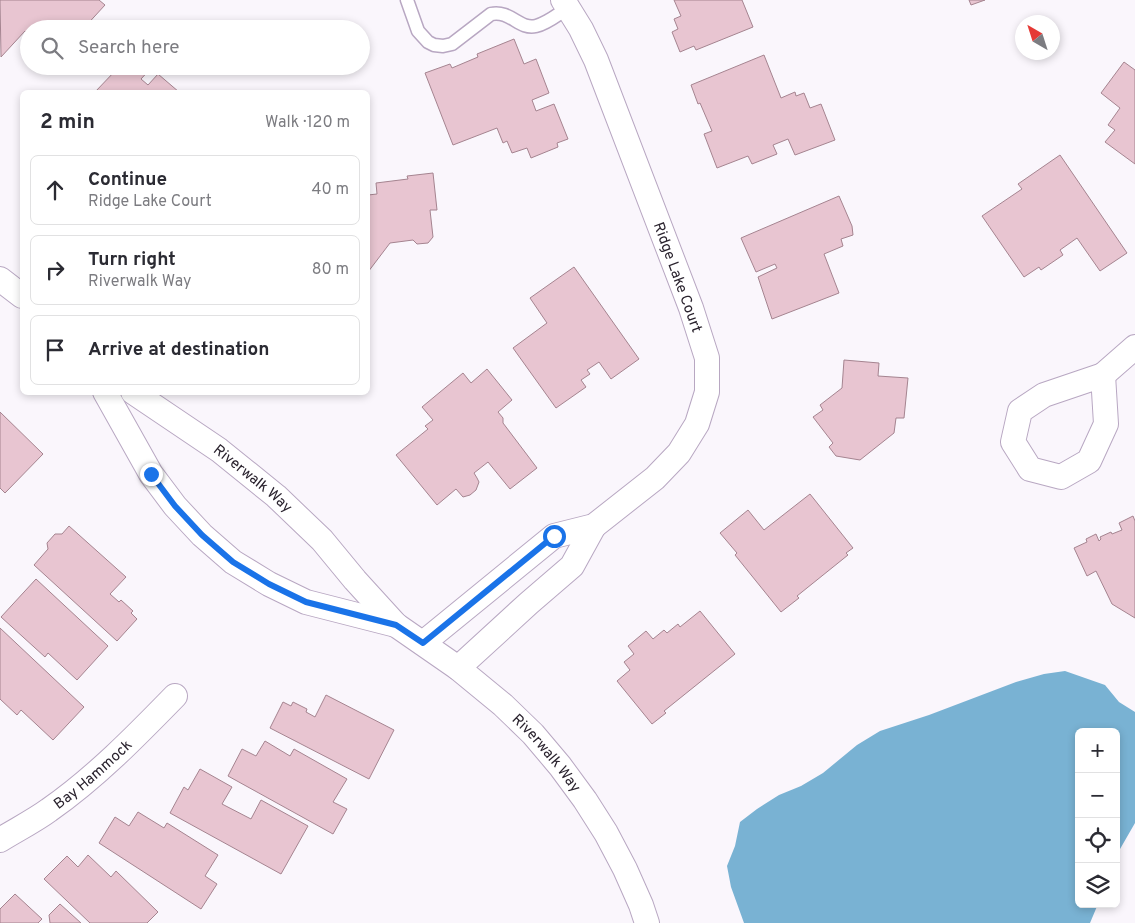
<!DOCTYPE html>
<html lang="en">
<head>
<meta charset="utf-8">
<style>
	:root { --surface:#fff; --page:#f7f7f7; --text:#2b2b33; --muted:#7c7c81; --line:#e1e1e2 }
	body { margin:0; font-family:Overpass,sans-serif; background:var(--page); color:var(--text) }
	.controls { position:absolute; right:15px; bottom:15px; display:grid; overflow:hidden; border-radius:8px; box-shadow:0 2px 8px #0003 }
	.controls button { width:45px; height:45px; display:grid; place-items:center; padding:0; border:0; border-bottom:1px solid var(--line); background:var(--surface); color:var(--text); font:25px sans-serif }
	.compass { position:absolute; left:1015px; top:15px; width:45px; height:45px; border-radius:50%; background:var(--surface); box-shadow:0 2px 8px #0003; rotate:321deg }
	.stop { position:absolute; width:15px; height:15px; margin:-11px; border:4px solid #1a73e8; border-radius:50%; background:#fff }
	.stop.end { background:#1a73e8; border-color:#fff; box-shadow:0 1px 5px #0008 }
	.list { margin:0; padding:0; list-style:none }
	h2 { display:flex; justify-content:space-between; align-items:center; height:65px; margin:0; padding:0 20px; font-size:21px }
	h2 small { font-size:16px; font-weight:400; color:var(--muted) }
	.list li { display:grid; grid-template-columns:32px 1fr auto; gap:15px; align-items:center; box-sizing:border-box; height:70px; margin:0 10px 10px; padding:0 10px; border:1px solid var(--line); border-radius:8px }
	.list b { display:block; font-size:19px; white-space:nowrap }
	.list p { margin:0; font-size:16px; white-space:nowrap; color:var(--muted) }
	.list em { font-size:16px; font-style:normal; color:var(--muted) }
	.icon { flex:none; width:28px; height:28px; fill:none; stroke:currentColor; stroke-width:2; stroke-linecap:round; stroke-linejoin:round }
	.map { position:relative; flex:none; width:1135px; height:923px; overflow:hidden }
	.search { position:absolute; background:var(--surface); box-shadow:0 2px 8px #0003; left:20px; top:20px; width:350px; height:55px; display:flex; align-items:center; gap:12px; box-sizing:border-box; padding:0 18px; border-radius:28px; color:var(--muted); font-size:19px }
	.panel { position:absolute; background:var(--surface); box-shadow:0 2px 8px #0003; left:20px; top:90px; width:350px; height:305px; border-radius:8px }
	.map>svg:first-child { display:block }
	.water { fill:#79b2d3 }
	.building { fill:#e8c5d1; stroke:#a58490 }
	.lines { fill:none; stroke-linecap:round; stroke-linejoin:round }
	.lane-casing { stroke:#b8a7c2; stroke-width:15 }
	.street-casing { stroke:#b8a7c2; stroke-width:26 }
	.lane { stroke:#fff; stroke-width:12 }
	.street { stroke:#fff; stroke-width:24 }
	.route { stroke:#1a73e8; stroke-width:6 }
	.labels { text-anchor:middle; stroke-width:4; stroke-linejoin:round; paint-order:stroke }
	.street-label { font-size:15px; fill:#2a232e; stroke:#fff }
</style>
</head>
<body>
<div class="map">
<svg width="1135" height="923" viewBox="0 0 1135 923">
	<rect width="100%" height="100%" fill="#faf6fc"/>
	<path class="water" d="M1065,671l40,14 14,17 16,10v111l-19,33v-124h-37v172h19l-8,19h-346l-13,-36 -4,-21 8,-20 5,-24 17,-13 22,-14 22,-9 22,-13 34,-28 23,-14 49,-16 87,-33 28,-8z"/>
	<g class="building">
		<path d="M0,0h99l6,5 -22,24h-54v6l-4,-4 -24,26z"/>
		<path d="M674,0h68l11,27 -57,23 -2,-4 -14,6 -8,-20 6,-3 -4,-10 7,-3z"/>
		<path d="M969,0h16l-14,5z"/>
		<path d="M514,39l10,25 12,-5 13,34 -17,7 4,11 18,-7 14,35 -11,4 1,4 -27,11 -4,-10 -15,5 -5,-12 -4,2 -6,-15 -44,17 -28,-72 25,-9 2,4 26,-11 -1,-3z"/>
		<path d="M764,55l17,43 14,-6 1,4 8,-3 6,15 11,-4 14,36 -40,15 -7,-16 -15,6 4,9 -25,10 -4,-8 -31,12 -13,-34 8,-3 -12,-28 -2,1 -7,-19z"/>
		<path d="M1124,62l11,8v94l-30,-22 10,-12 -7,-5 12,-17 -19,-15z"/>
		<path d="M112,66h41l-12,13 7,6 10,-11 21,18h-84l21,-22z"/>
		<path d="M1060,155l67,98 -27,18 -23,-33 -17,12 3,5 -22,15 -2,-3 -15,10 -42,-61 40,-27 -4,-5z"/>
		<path d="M433,173l4,37h-7l3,27 -5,6 -11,1 -4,-4 -23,3 -22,29v-77l9,-1 -1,-11 32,-4 -1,-3z"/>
		<path d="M839,196l13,30 1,9 -12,4 2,7 -19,8 15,39 -67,26 -14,-42 19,-9 -2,-4 -19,8 -15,-34z"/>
		<path d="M574,267l65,92 -28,20 -12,-17 -12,8 3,4 -9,6 5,7 -30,21 -43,-60 34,-25 -17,-25z"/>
		<path d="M844,360l35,3 -1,13 30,2 -4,40h-8l-2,15 -34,27 -24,-4 -7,-9 4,-4 -20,-26 10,-7 -3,-5 22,-17z"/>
		<path d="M487,369l25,31 -14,12 5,6v5l34,45 -27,21 -22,-27 -14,11 3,5 2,4 -3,8 -6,5 -7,2 -7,-8 -19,16 -41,-50 32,-26 -3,-3 8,-6 -11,-13 41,-34 8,10z"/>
		<path d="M0,412l43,42 -38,39 -5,-5z"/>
		<path d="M810,494l43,54 -7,5 2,2 -51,41 2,2 -18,14 -46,-57 2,-2 -17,-20 28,-23 16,20z"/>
		<path d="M1133,516l2,5v97l-23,-14 -16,-33 -9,5 -13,-28 13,-6 -1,-3 10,-5 3,7 2,-2 -1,-2 11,-5 1,2 10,-4 -3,-7z"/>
		<path d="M69,526l57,51 -16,17 9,8 2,-2 12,11 -2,2 6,6 -20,22 -83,-76 14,-16 -1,-6 8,-9h7z"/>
		<path d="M36,579l72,67 -31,34 -29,-27 -3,4 -44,-40z"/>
		<path d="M700,611l35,43 -71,57 2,2 -14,11 -35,-43 13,-11 -6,-8 10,-8 -6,-8 18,-15 7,8 11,-9 3,3 11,-9 2,3z"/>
		<path d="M0,628l84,79 -31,33 -32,-30 -4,5 -17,-16z"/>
		<path d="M326,695l68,35 -25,49 -99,-51 13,-26 8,4 2,-4 14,7 -1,3 9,5z"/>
		<path d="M265,741l25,15 4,-7 53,30 -14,23 14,7 -14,25 -105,-58 14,-27 14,7z"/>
		<path d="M200,769l32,18 -10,17 29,15 10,-19 47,26 -27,48 -111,-61 14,-26 4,3z"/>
		<path d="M138,812l26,16 3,-5 51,32 -13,21 12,8 -16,25 -102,-66 16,-26 14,9z"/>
		<path d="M88,855l23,22 5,-6 42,41 -11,11h-57l-46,-44 23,-23 11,11z"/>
		<path d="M15,894l27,25 -4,4h-38v-14z"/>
		<path d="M60,904l21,19h-31l-1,-8z"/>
	</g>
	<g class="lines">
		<g class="lane-casing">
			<path id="lane" d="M407,0l11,31 10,11 6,3 9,1 9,-2 39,-30c20,-4 28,16 45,12 12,-3 22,-12 32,-18"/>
		</g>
		<g class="street-casing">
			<g id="street">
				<path d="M0,279l22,17"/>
				<path d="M1103,375l3,49 -17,37 -28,16 -31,-8 -17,-27 7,-31 24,-16z"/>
				<path d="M1103,375l32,-28"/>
				<path d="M105,392l46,82 24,32 27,29 31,27 36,22 37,18 90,23"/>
				<path id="s1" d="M133,392l86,58 57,46 46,44 33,40 41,45 62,43 45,37 30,29 27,32 25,34 21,33 19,36 16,36 6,18"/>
				<path d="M423,643l131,-107 40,-10 61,-48 24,-25 18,-29 10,-32v-34l-16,-50 -95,-248 -15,-31 -18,-29"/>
				<path d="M458,668l71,-65 43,-37 22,-40"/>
				<path id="s2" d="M0,840c16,-10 34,-19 49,-30 46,-32 87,-74 126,-114"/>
			</g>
		</g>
		<use href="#lane" class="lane"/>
		<use href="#street" class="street"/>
	</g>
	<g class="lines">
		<path class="route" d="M151,474l24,32 27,29 31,27 36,22 37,18 90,23 27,18 131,-107"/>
	</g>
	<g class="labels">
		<g class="street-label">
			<text transform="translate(678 277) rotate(70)" y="5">Ridge Lake Court</text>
			<text dy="5" stroke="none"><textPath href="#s1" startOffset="148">Riverwalk Way</textPath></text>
			<text dy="5" stroke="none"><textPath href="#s1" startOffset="552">Riverwalk Way</textPath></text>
			<text dy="5" stroke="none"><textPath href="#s2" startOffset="114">Bay Hammock</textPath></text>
		</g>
	</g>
</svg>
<div class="controls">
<button>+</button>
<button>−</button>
<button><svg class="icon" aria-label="locate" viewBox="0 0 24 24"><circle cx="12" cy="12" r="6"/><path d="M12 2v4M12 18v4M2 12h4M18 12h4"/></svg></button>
<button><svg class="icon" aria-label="layers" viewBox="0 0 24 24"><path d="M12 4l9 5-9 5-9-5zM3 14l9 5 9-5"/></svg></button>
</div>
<svg class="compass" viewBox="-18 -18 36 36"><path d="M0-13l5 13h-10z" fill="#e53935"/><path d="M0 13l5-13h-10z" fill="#7c7c81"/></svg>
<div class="stop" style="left:554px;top:536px"></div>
<div class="stop end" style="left:151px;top:474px"></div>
<div class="search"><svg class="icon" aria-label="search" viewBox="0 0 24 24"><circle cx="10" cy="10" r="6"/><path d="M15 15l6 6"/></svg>Search here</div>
<section class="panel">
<h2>2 min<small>Walk · 120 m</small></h2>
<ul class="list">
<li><svg class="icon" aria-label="ahead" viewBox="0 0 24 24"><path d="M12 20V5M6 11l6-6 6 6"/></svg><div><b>Continue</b><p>Ridge Lake Court</p></div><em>40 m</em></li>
<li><svg class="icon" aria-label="right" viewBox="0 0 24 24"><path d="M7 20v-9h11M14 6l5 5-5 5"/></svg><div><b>Turn right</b><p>Riverwalk Way</p></div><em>80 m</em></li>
<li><svg class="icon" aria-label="arrive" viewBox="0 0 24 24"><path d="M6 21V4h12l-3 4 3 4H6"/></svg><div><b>Arrive at destination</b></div></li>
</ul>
</section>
</div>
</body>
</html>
